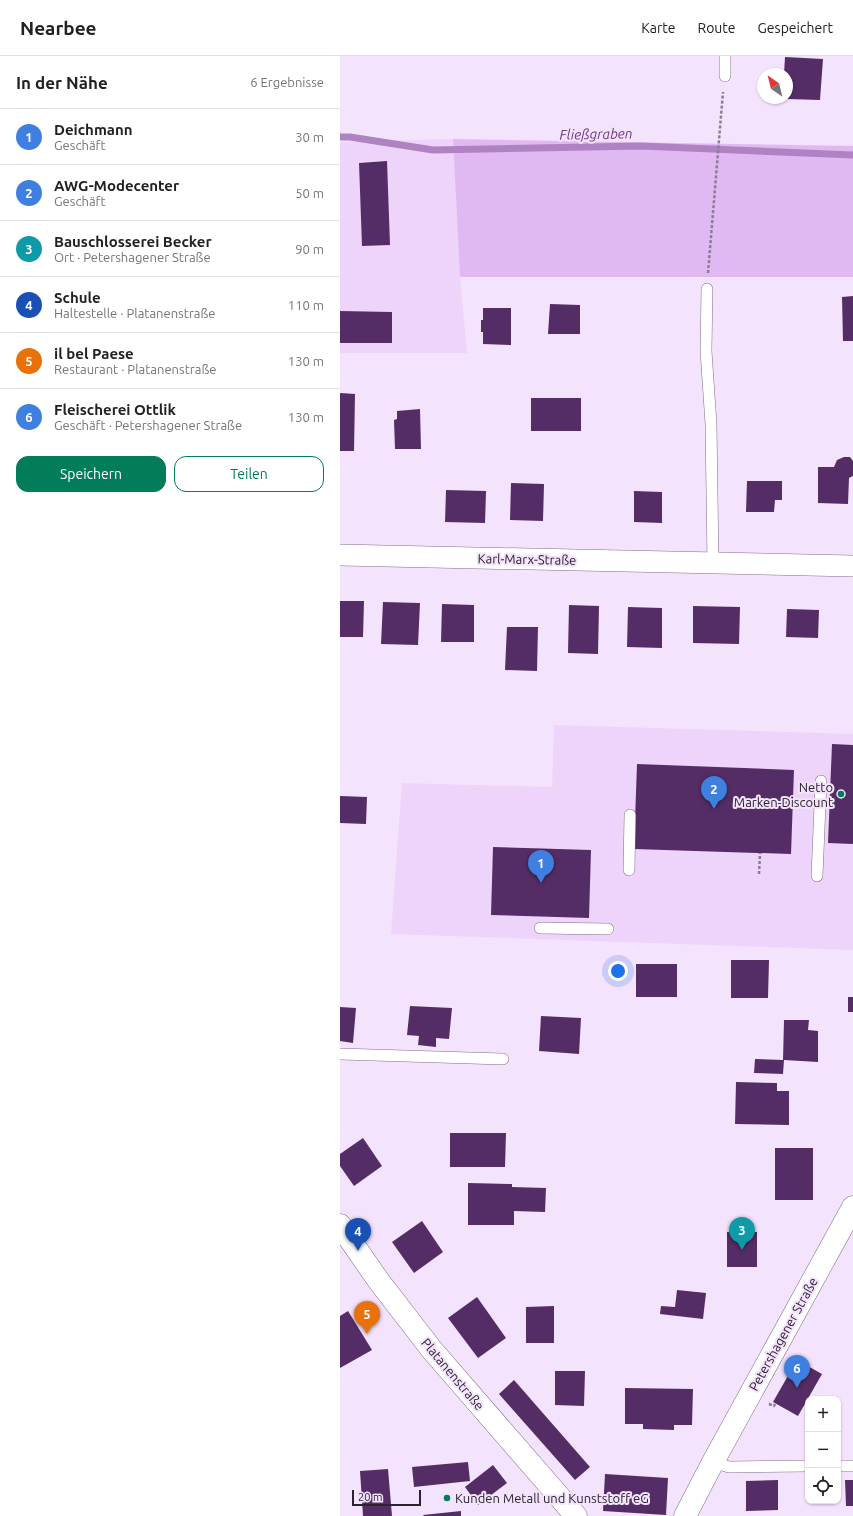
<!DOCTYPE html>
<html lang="de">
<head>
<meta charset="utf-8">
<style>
	:root { --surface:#fff; --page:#f2f2f2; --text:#202124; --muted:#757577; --line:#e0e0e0; --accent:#037c5a }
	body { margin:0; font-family:Ubuntu,sans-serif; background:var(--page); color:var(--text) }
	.controls { position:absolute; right:12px; bottom:12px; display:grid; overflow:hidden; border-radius:8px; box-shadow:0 1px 3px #0004 }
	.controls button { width:36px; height:36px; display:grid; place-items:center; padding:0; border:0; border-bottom:1px solid var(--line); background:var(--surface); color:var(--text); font:20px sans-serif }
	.compass { position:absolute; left:417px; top:12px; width:36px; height:36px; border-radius:50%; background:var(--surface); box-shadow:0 1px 3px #0004; rotate:325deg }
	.scale { position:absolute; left:12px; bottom:10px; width:69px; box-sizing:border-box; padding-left:4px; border:2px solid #2a222d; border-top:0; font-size:11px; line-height:14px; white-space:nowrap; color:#2a222d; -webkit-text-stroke:3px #f4e3fc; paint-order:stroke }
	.you { position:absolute; left:278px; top:915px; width:14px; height:14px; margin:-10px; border:3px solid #fff; border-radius:50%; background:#1a73e8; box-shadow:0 0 0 6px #1a73e833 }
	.badge { display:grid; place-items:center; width:26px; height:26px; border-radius:50%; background:var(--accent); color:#fff; font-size:13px; font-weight:700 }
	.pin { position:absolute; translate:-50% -33px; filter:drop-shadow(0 1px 2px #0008) }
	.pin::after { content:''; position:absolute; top:21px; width:14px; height:12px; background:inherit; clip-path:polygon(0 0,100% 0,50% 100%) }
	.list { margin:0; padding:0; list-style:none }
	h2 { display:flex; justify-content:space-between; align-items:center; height:52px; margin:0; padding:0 16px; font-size:17px }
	h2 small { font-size:13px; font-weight:400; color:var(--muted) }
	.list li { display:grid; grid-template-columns:26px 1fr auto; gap:12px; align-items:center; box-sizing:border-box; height:56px; padding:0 16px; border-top:1px solid var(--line) }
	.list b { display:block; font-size:15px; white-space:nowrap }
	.list p { margin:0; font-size:13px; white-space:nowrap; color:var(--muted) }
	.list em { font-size:13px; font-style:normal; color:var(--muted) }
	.actions { display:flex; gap:8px; padding:12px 16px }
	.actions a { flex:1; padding:9px 0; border:1px solid var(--accent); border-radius:12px; text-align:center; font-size:14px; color:var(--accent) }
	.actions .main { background:var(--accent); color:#fff }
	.icon { flex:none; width:22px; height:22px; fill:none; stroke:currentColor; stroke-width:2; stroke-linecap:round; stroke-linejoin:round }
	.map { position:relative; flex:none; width:513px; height:1460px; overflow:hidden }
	header { display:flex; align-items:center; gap:24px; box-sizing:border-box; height:56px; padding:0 20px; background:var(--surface); border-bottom:1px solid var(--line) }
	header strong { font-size:19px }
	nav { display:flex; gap:22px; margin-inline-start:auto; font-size:14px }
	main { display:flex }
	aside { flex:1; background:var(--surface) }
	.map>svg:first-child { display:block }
	.built { fill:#eed4fa }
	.green { fill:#e0b9f2 }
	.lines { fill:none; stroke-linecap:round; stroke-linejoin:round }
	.stream { stroke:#af83c2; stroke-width:7 }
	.building { fill:#552d66 }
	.service-casing { stroke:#816e89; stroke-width:12 }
	.minor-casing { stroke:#816e89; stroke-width:22 }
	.tertiary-casing { stroke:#816e89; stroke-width:23 }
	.path { stroke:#897d8f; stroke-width:2.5; stroke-dasharray:3 2; stroke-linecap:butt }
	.service { stroke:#fff; stroke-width:11 }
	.minor { stroke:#fff; stroke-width:21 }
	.tertiary { stroke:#fff; stroke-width:22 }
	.poi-dot { fill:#037c5a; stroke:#f4e3fc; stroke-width:1.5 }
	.labels { text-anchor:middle; stroke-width:4; stroke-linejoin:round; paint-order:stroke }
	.street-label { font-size:13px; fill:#2a222d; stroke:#f4e3fc }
	.poi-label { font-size:13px; fill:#2a222d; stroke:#f4e3fc; text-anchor:end }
	.water-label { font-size:14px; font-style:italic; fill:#6d3683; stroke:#f4e3fc }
</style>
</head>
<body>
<header>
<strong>Nearbee</strong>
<nav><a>Karte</a><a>Route</a><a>Gespeichert</a></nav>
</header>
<main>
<aside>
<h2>In der Nähe<small>6 Ergebnisse</small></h2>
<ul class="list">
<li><span class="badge" style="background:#3f7fe0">1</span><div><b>Deichmann</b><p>Geschäft</p></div><em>30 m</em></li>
<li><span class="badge" style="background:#3f7fe0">2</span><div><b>AWG-Modecenter</b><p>Geschäft</p></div><em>50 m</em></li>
<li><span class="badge" style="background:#0f9aa8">3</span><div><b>Bauschlosserei Becker</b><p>Ort · Petershagener Straße</p></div><em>90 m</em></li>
<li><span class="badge" style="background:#1a4fb4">4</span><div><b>Schule</b><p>Haltestelle · Platanenstraße</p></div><em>110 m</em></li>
<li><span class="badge" style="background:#e8710a">5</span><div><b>il bel Paese</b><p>Restaurant · Platanenstraße</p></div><em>130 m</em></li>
<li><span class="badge" style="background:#3f7fe0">6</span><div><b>Fleischerei Ottlik</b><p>Geschäft · Petershagener Straße</p></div><em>130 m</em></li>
</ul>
<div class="actions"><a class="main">Speichern</a><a>Teilen</a></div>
</aside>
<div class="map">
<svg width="513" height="1460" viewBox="0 0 513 1460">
	<rect width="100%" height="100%" fill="#f4e3fc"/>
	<g class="built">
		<path d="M113,83l7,138 7,76h-127v-211z"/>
		<path d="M214,669l299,9v216l-462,-16 11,-151 150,4z"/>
	</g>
	<path class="green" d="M113,83l400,7v131h-393z"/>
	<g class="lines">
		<path class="stream" d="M0,81h10l83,13 208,-4 212,9"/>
	</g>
	<g class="building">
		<path d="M445,1l38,2 -3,41 -33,-1v-25h-3z"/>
		<path d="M47,105l3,84 -28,1 -3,-83z"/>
		<path d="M513,240v45h-10l-1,-44z"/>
		<path d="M210,248l30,1v29h-32z"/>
		<path d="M143,252h28v37l-28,-1v-12h-2v-12h2z"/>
		<path d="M0,255l52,1v31h-52z"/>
		<path d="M0,337l15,1 -1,57h-14z"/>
		<rect x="191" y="342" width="50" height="33"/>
		<path d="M80,353l1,40h-26l-1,-29 3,-1v-8z"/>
		<path d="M504,401h6l3,4v15l-4,2 -1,26 -30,-1v-36h16l3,-7z"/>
		<path d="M407,425h35v19h-7l-1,12h-28z"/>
		<path d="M171,427l33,1 -1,37 -33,-1z"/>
		<path d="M106,434l40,1 -1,32 -40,-1z"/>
		<path d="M294,435l28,1v31l-28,-1z"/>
		<path d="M0,545h24l-1,36h-23z"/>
		<path d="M43,546l37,1 -2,42 -37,-1z"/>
		<path d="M102,548l32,1v37h-33z"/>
		<path d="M229,549l30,1 -1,48 -30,-1z"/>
		<path d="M353,550l47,1 -1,37 -46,-1z"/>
		<path d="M288,551l34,1v40l-35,-1z"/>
		<path d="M447,553l32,1 -1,28 -32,-1z"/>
		<path d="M167,571h31l-1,44 -32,-1z"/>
		<path d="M492,688l21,1v99l-25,-1z"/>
		<path d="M297,708l157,6 -3,84 -157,-5z"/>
		<path d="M0,740l27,1 -1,27 -26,-1z"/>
		<path d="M153,791l98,3 -2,68 -98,-3z"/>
		<path d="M391,904h38l-1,38h-37z"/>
		<rect x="296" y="908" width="41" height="33"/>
		<rect x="508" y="941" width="5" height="15"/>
		<path d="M70,950l42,2 -3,31 -13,-1v9l-18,-2 1,-9 -12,-1z"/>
		<path d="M0,951l16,1 -3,35 -13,-2z"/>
		<path d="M201,960l40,2 -2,36 -40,-3z"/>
		<path d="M444,964h25l-1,10 10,1v31l-34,-2 -1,14 -29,-1 1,-14 28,1z"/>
		<path d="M396,1026l41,1v8h12v34l-54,-1z"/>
		<path d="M110,1077h56l-1,34h-55z"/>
		<path d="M23,1082l19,28 -28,20 -14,-20v-12z"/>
		<rect x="435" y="1092" width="38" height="52"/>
		<path d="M128,1127l44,1v3l34,1 -1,24 -31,-1v14h-46z"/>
		<path d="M82,1165l21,31 -29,21 -22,-31z"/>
		<rect x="387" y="1176" width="30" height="35"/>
		<path d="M337,1234l29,3 -3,26 -43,-5 1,-8 14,1z"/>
		<path d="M137,1241l29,41 -28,20 -30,-40z"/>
		<path d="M214,1250v37h-28v-36z"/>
		<path d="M8,1255l24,39 -32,18v-52z"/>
		<path d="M457,1304l25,14 -24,42 -25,-14z"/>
		<path d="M215,1315h30l-1,35 -29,-1z"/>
		<path d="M174,1324l76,87 -15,13 -76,-86z"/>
		<path d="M285,1332l68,1 -1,36h-18v5l-31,-1v-5h-18z"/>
		<path d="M128,1406l2,19 -56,6 -2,-20z"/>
		<path d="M153,1409l14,18 -29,22 -13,-18z"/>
		<path d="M48,1413l4,47h-29l-3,-45z"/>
		<path d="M265,1418l63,4 -2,37 -63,-4z"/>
		<path d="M438,1424v30l-32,1v-30z"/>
		<path d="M505,1424h8v26h-7z"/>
		<path d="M121,1455v5h-37l-1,-1z"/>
	</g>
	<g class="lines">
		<g class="service-casing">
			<g id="service">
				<path d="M385,20v-20"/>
				<path d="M367,233l-1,62 5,73 2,139"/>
				<path d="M289,814l1,-55"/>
				<path d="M477,820l4,-95"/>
				<path d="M200,872l68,1"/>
				<path d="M0,998l163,5"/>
				<path d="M373,1406l16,5 79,-1"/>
				<path d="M498,1410h15"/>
			</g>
		</g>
		<g class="minor-casing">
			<path id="minor" d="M0,499l513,11"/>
		</g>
		<g class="tertiary-casing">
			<g id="tertiary">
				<path d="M0,1169l38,55 54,70 144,166"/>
				<path d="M345,1460l28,-54 140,-255"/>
			</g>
		</g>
		<g class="path">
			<path d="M368,217l15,-181"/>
			<path d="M419,818l1,-21"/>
			<path d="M429,1348l5,2 1,-2"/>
		</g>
		<use href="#service" class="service"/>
		<use href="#minor" class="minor"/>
		<use href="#tertiary" class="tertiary"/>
	</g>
	<g class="poi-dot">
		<circle cx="501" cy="738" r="4"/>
		<circle cx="107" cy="1442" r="4"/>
	</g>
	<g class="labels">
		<g class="street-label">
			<text transform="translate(187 503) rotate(1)" y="5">Karl-Marx-Straße</text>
			<text transform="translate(443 1278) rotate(-61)" y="5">Petershagener Straße</text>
			<text transform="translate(113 1318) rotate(50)" y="5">Platanenstraße</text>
		</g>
		<g class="poi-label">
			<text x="493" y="736">Netto<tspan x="493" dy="15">Marken-Discount</tspan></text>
			<text x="115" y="1447" text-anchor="start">Kunden Metall und Kunststoff eG</text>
		</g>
		<g class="water-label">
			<text transform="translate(256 78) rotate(-1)" y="5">Fließgraben</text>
		</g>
	</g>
</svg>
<div class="controls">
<button>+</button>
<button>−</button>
<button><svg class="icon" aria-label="locate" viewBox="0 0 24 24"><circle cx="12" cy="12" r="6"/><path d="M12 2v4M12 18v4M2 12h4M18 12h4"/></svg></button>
</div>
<svg class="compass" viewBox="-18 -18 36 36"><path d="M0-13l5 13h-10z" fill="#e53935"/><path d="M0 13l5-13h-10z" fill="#757577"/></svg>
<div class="scale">20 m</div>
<div class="you"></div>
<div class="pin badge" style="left:201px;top:827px;background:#3f7fe0">1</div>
<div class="pin badge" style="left:374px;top:753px;background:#3f7fe0">2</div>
<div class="pin badge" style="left:402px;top:1194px;background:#0f9aa8">3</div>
<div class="pin badge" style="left:18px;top:1195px;background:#1a4fb4">4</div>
<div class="pin badge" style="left:27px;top:1278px;background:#e8710a">5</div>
<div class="pin badge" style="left:457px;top:1332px;background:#3f7fe0">6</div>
</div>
</main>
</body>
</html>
